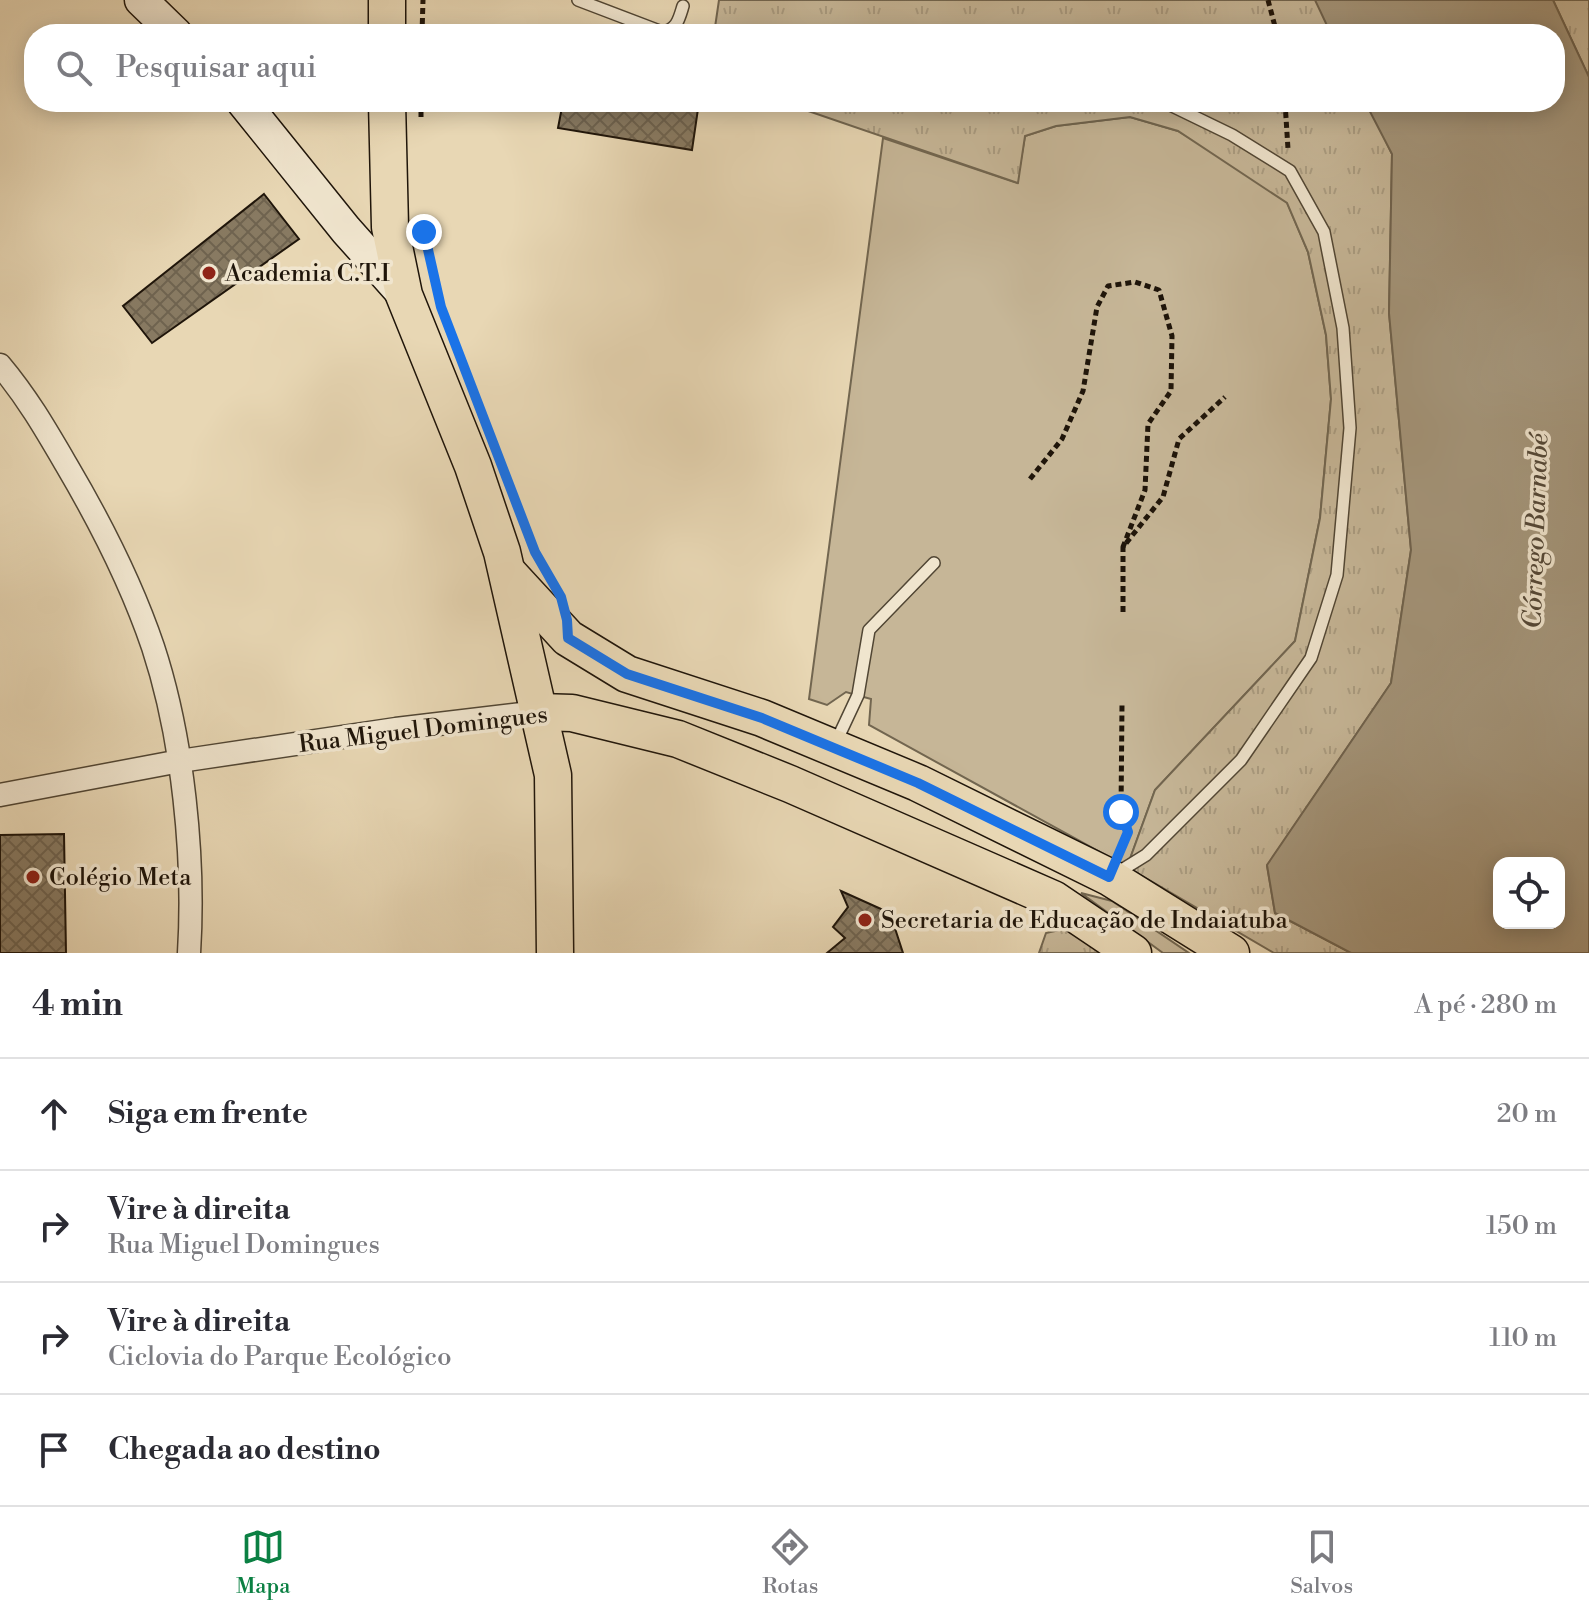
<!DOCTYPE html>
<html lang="pt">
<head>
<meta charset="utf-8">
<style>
	:root { --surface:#fff; --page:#f2f2f3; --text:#2b2b33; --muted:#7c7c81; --line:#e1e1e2; --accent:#0b8043 }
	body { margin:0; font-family:"Libre Bodoni",serif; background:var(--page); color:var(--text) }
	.controls { position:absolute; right:24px; bottom:24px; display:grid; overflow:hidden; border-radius:16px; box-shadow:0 4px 20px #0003 }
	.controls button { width:72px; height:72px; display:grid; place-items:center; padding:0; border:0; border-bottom:2px solid var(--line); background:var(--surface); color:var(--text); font:40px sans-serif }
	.stop { position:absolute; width:24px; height:24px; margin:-18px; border:6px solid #1a73e8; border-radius:50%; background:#fff }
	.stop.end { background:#1a73e8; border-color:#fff; box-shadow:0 2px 8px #0008 }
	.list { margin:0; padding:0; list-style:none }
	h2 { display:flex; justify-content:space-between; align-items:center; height:104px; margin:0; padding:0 32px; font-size:34px }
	h2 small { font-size:26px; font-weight:400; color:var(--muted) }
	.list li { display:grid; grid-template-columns:52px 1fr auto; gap:24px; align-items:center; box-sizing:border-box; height:112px; padding:0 32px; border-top:2px solid var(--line) }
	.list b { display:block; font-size:30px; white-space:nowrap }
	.list p { margin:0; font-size:26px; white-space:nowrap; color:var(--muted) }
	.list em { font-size:26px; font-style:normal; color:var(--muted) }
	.icon { flex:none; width:44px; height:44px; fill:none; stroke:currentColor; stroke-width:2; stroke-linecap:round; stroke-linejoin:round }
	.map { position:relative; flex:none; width:1589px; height:953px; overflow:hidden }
	.search { position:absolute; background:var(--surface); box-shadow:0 4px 20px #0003; left:24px; right:24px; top:24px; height:88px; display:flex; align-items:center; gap:20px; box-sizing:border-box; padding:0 28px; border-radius:32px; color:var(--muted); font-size:30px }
	.sheet { height:552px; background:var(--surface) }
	nav { display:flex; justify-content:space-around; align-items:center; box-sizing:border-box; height:112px; border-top:2px solid var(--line); background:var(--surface); font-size:22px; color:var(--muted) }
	nav a { display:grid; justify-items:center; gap:4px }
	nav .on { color:var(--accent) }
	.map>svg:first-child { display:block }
	.green { fill:#c6b697; stroke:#726650; stroke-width:2 }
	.park { fill:url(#park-tufts); stroke:#726650; stroke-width:2 }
	.water { fill:#a4957a; stroke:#6f624d; stroke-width:2; fill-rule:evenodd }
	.building { fill:url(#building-cross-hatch); stroke:#1f150a; stroke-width:2 }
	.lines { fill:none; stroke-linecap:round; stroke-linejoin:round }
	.lane-casing { stroke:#514634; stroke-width:14 }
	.street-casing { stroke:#514634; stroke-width:25 }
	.secondary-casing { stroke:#1f150a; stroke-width:35 }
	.primary-casing { stroke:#1f150a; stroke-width:39 }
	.path { stroke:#1f150a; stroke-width:5; stroke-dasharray:6 4; stroke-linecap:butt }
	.lane { stroke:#f0e5ce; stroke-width:11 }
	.street { stroke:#f0e5ce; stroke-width:22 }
	.secondary { stroke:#f0e5ce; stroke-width:32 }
	.primary { stroke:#e8d7b4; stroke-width:36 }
	.route { stroke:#1a73e8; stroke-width:10 }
	.poi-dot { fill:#8f2418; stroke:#f0e5ce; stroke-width:3 }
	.labels { text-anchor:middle; stroke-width:7; stroke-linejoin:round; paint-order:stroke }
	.poi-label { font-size:24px; fill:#1f150a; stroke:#f0e5ce; text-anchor:start }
	.street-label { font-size:24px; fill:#1f150a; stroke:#f0e5ce }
	.water-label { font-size:26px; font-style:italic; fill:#544837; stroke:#f0e5ce }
</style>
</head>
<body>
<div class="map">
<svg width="1589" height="953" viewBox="0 0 1589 953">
	<defs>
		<pattern id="park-tufts" width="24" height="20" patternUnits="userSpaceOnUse" patternTransform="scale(2)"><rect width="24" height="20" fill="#c6b697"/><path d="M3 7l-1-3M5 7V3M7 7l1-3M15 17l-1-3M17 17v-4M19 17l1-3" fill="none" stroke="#aa9c81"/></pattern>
		<pattern id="building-cross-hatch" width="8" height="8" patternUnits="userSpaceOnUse" patternTransform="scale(2)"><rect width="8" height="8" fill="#887a62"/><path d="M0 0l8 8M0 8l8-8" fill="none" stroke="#6f634f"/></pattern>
	</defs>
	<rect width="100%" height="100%" fill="#e8d7b4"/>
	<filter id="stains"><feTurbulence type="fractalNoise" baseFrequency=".0025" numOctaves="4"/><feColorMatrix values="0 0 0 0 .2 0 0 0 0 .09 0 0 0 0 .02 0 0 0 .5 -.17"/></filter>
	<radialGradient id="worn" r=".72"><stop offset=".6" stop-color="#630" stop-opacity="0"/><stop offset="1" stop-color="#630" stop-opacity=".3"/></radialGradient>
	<g class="green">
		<path d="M1130,117l48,14 41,25 68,46 21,50 18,83 5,64 -11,119 -25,123 -140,149 -28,77 -258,-142 2,-26 -25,-7 -19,13 -18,-6 74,-561 134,45 8,-47 31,-10z"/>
		<path d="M1081,893l31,8 77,52h-26z"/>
	</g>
	<g class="park">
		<path d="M719,0h599l16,34h-620z"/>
		<path d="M1553,0h36v77z"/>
		<path d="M782,102h585l25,52 -3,159 22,237 -20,133 -124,183 8,47 76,40h-77l-147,-86 28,-77 140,-149 25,-123 11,-119 -5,-64 -18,-83 -21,-49 -109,-72 -48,-14 -74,9 -31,10 -7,47z"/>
		<path d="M1069,928l36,25h-66l7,-20z"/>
	</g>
	<path class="water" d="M1315,0h238l36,77v876h-238l-76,-40 -8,-48 124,-182 20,-133 -22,-237 3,-159 -27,-52h190v-68h-224zM1499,863h60v60h-60z"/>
	<g class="building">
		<path d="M563,102h136l-7,48 -134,-22z"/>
		<path d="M264,194l35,45 -147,104 -29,-37z"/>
		<path d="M64,834l2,119h-66v-118z"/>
		<path d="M841,891l49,22 13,40h-76l18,-15 -12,-11 15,-20z"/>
	</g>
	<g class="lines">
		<g class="lane-casing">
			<g id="lane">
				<path d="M578,0l84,32c15,-2 17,-13 21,-26"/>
				<path d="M836,742l22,-47 11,-65 65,-67"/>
				<path d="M1117,873l29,-18 95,-95 70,-102 26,-83 13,-147 -7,-100 -19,-96 -34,-61 -58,-36 -68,-33"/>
			</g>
		</g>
		<g class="street-casing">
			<g id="street">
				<path d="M0,365c27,32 46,65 67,101 33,56 65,119 86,181 30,91 42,211 36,306"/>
				<path d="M0,795l180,-34 216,-32 143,-17"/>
			</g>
		</g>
		<g class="secondary-casing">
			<g id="secondary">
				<path d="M141,0l35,34"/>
				<path d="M243,102l103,128 58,65"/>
			</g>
		</g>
		<g class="primary-casing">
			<g id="primary">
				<path d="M387,0v34"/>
				<path d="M387,102l3,125 14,68 69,171 29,86 51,223 2,178"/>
				<path d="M510,575l58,63 59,36 135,44 156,65 191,94 122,76"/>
				<path d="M539,712l33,1 106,26 112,45 263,115 80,54"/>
			</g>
		</g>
		<g class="path">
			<path d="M1268,0l9,34"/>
			<path d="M422,34l1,-34"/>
			<path d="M1285,102l3,47"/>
			<path d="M421,117v-15"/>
			<path d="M1030,479l32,-40 21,-48 14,-84 11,-21 27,-4 24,8 13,46 -1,55 -23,33 -3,66 -22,57"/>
			<path d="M1123,612v-65l40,-50 16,-58 46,-42"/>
			<path d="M1121,849l7,-17 -7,-20 1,-107"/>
		</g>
		<use href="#lane" class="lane"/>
		<use href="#street" class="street"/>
		<use href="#secondary" class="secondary"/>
		<use href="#primary" class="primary"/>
	</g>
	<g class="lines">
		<path class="route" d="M424,232l17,75 94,245 26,45 6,23 1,18 59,36 135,44 156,65 191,94 19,-45 -7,-20"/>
	</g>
	<g class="poi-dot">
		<circle cx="209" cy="273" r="8"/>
		<circle cx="33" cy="877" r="8"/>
		<circle cx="865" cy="920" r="8"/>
	</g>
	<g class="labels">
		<g class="poi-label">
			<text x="225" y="281">Academia C.T.I</text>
			<text x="49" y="885">Colégio Meta</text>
			<text x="881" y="928">Secretaria de Educação de Indaiatuba</text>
		</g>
		<g class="street-label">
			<text transform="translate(423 729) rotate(-7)" y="8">Rua Miguel Domingues</text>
		</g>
		<g class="water-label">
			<text transform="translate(1535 531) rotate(-88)" y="9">Córrego Barnabé</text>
		</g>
	</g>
	<rect width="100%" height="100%" filter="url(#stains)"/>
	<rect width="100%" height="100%" fill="url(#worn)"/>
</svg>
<div class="controls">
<button><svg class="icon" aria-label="locate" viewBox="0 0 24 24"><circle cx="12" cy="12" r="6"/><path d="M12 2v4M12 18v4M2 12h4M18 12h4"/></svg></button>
</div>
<div class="stop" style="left:1121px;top:812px"></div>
<div class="stop end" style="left:424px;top:232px"></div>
<div class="search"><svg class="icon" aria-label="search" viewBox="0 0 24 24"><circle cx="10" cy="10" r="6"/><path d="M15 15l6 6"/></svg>Pesquisar aqui</div>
</div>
<section class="sheet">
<h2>4 min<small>A pé · 280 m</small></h2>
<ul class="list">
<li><svg class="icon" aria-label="ahead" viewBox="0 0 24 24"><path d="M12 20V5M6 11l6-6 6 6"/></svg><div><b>Siga em frente</b></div><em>20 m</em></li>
<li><svg class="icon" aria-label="right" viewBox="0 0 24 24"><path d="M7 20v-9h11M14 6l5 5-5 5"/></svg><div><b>Vire à direita</b><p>Rua Miguel Domingues</p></div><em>150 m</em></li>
<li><svg class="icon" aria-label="right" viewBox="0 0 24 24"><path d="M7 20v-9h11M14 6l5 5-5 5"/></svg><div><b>Vire à direita</b><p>Ciclovia do Parque Ecológico</p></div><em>110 m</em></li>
<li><svg class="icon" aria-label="arrive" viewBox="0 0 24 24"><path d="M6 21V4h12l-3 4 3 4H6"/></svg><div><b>Chegada ao destino</b></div></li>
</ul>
</section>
<nav>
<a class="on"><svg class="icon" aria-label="map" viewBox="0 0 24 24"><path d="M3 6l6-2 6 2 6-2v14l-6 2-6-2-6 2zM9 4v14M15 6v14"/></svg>Mapa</a>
<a><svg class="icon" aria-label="directions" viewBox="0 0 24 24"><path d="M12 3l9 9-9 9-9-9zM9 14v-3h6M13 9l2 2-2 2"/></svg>Rotas</a>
<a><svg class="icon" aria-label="saved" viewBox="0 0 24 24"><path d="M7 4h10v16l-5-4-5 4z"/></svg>Salvos</a>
</nav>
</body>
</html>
